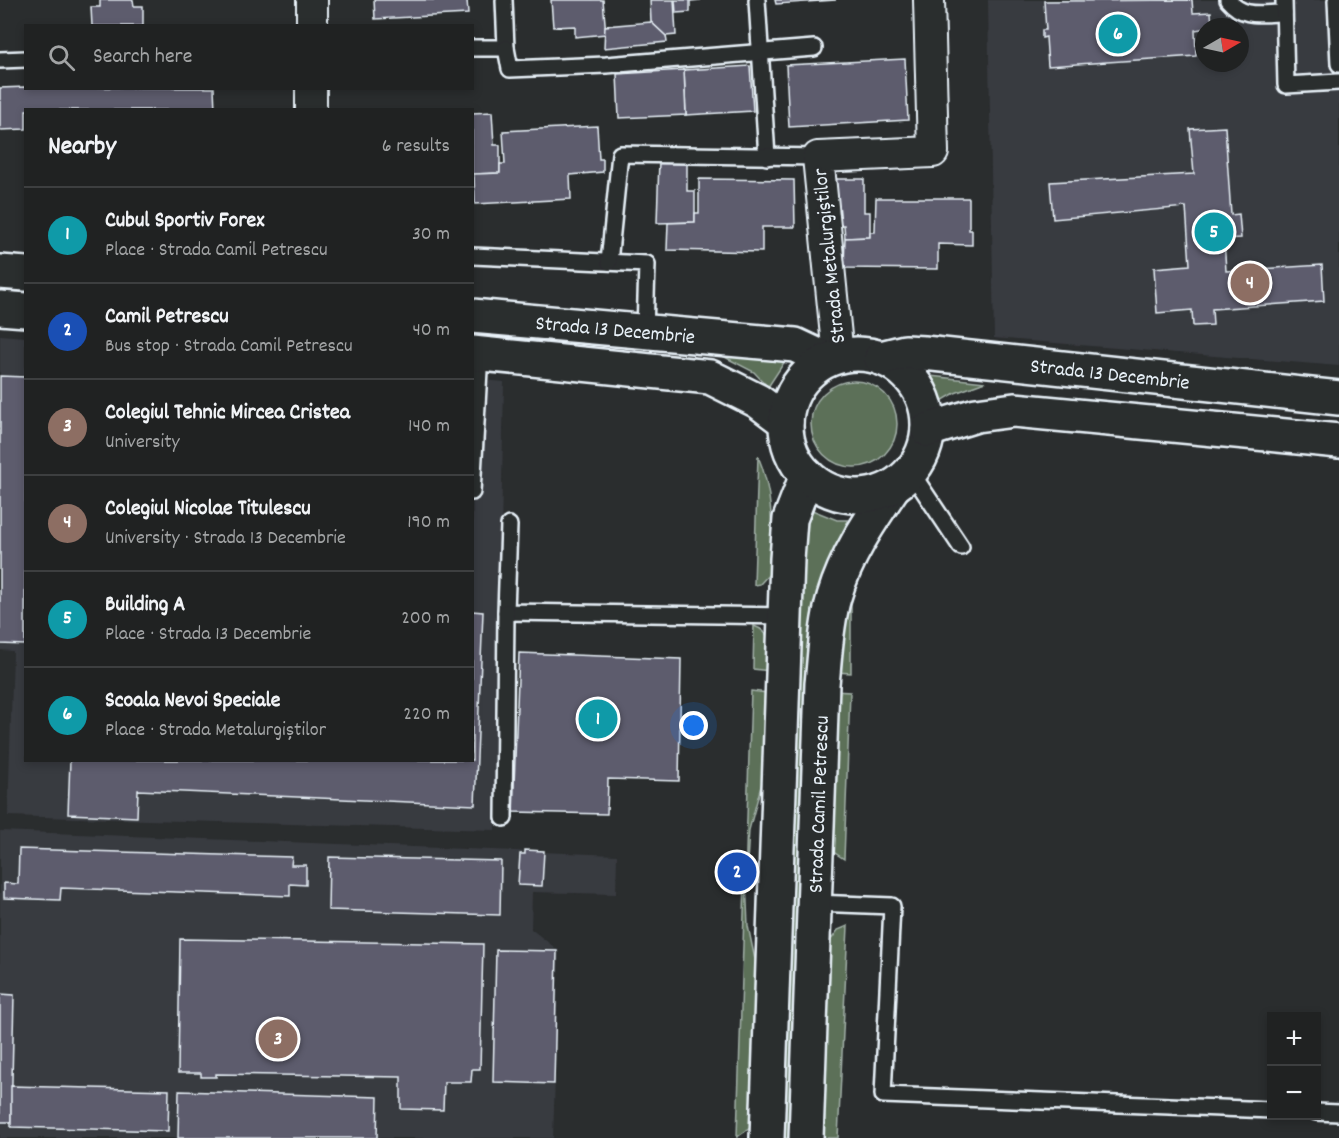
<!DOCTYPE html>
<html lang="en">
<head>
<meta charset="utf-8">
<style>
	:root { --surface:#202222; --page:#282a2a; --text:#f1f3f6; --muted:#a2a4a5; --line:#3d3f40; --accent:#d93025 }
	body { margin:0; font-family:Dekko,sans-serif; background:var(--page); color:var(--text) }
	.controls { position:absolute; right:18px; bottom:18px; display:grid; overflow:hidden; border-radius:0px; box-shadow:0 3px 9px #0003 }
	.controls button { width:54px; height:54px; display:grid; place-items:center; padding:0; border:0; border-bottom:2px solid var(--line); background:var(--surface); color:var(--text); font:30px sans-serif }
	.compass { position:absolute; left:1195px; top:18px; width:54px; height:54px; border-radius:50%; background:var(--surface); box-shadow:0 3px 9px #0003; rotate:81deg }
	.you { position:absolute; left:694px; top:726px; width:21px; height:21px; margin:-15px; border:4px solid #fff; border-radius:50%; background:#1a73e8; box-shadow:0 0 0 9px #1a73e833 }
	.badge { display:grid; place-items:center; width:39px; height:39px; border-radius:50%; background:var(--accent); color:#fff; font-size:20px; font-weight:700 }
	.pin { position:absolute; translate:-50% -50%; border:3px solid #fff; box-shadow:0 2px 6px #0006 }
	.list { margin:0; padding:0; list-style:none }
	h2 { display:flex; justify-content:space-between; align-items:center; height:78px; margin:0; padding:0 24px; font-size:26px }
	h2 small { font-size:20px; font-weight:400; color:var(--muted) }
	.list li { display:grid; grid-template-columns:39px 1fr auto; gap:18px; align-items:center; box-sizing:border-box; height:96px; padding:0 24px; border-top:2px solid var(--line) }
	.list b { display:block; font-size:22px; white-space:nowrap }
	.list p { margin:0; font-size:20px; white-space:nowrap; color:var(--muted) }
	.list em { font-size:20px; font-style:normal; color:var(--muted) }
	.icon { flex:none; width:33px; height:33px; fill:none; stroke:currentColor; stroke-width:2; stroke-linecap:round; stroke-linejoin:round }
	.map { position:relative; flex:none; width:1339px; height:1138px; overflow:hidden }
	.search { position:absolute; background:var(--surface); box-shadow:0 3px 9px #0003; left:24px; top:24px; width:450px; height:66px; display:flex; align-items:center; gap:15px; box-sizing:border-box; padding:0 21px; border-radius:0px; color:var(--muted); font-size:22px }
	.panel { position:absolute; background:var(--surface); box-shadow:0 3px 9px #0003; left:24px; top:108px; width:450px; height:654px; border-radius:0px }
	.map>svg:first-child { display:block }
	.built { fill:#393b41; fill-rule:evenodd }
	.green { fill:#5c6f59; stroke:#a2b0a8; stroke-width:1.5 }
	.building { fill:#5d5b6d; stroke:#e8f1f8; stroke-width:1.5 }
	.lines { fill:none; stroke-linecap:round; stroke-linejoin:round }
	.service-casing { stroke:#e8f1f8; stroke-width:20 }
	.minor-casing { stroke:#e8f1f8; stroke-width:34 }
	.tertiary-casing { stroke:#e8f1f8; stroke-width:38 }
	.secondary-casing { stroke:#e8f1f8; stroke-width:38 }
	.service { stroke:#2a2d2e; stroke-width:15 }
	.minor { stroke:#2a2d2e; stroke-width:30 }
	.tertiary { stroke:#2a2d2e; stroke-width:33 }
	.secondary { stroke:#2a2d2e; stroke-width:33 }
	.labels { text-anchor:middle; stroke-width:6; stroke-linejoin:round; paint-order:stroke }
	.street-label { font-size:21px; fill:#e8f1f8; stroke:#2a2d2e }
</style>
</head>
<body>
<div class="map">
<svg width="1339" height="1138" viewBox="0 0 1339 1138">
	<rect width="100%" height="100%" fill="#2a2d2e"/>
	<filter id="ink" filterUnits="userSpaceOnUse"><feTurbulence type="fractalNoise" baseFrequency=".0167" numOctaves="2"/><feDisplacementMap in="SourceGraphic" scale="12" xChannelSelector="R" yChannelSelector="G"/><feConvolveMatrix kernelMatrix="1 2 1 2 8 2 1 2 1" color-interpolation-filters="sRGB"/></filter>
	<g filter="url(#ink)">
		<g class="built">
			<path d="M988,0h351v366l-345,-28zM1204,27h36v36h-36z"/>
			<path d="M0,335l25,2 1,423h446l1,-381 31,3 -9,448 -487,-14 5,-165 -13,-1z"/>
			<path d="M0,831l617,24 -1,39 -84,-2 -1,37 28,22 -6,187h-553z"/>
		</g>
		<g class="green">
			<path d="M715,352l72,6 -19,29 -14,-15z"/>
			<path d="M930,376l55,6 -30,11 -15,9z"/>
			<circle cx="854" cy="424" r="43"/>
			<path d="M758,456c16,38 14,76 13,116l-11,12 -6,1z"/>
			<path d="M812,510l25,10h11l-21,48 -35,570h-16l20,-520 12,-96z"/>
			<path d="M851,605v68l-16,-1 8,-46z"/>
			<path d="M754,626c21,7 16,26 16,45l-17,-2z"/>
			<path d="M751,691l17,2 -1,71 -18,66 -3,49 2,47 10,48 -5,144 -3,10 -13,9z"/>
			<path d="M833,691l17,1 -6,167 -12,-8z"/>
			<path d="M848,926l-10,212h-20l8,-191 12,-17z"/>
		</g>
		<g class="building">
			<path d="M100,0h33l1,6h9v20h-51l-1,-19h9z"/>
			<path d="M374,0h93l1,14 -93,5z"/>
			<path d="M551,0h52l3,34 -31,3v-11l-22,1z"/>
			<path d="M650,0h24l2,35 -10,1 -15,-14z"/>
			<path d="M675,0h26l-11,1v11l-14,1z"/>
			<path d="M775,0h61l-60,4z"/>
			<path d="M1192,0l1,13 18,-1 1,15 -17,3 1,26 -148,10 -2,-29 -4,1v-8h4l-2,-29z"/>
			<path d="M651,22l15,14 1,6 -63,6 1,-22z"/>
			<path d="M905,59l3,61 -119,7 -3,-62z"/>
			<path d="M750,66l3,45 -67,4 -2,-45z"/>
			<path d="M684,70l2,45 -67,3 -2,-44z"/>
			<path d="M26,87l188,1 1,22h-189v19l-26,1v-42z"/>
			<path d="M492,112l2,33h6v28l-28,1v-61z"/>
			<path d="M597,126l2,33h4v13l-33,3 1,24 -96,5 -1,-30 26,-1v-9h5l-2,-33z"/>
			<path d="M1225,127l6,88 8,-1 2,24 -17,1 2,32 96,-6 2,36 -112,8 1,16 -20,1 -1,-16 -35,3 -3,-45 36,-3 -4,-58 -133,12 -3,-37 144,-8 -4,-45z"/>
			<path d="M659,160h28v31h8v31l-38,1z"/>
			<path d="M699,179l95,1 1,47h-33v25l-95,-2 1,-27 27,-1v-9h4z"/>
			<path d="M834,179h30v33h6v25l-25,1 -1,-13h-11z"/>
			<path d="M876,198h93v32h3v15l-34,-1v25l-94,-1 1,-30 25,-1v-5h5z"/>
			<path d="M0,376l26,1 -1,268 -25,-1z"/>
			<path d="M472,611l11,1 -8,193 -337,-15 -1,27 -69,-3 2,-54h402z"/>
			<path d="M519,653l162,6 -2,122 -71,-2 -1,35 -94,-2z"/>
			<path d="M19,849l273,8 -1,8h15v20l-16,-1v12l-229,-8 -1,12 -56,-2v-15l14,1z"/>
			<path d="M525,850l19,1 -2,35 -24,-1 2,-31h5z"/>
			<path d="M329,857l172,4 -1,54 -172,-5z"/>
			<path d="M180,939l303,5 -3,125h-8l-1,13h-27l-1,28 -42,-1v-32l-185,-3v3h-15v-4h-23z"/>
			<path d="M496,950l61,1 -3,133 -61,-2z"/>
			<path d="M0,994l14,1 -3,127h-11z"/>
			<path d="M11,1086l158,4 -1,41 -157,-4z"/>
			<path d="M179,1091l199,6 -1,41h-199z"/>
		</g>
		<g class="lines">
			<g class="service-casing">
				<g id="service">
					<path d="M757,0l10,157"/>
					<path d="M1228,0c16,19 33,13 56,13"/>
					<path d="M1284,0l2,85 53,-3"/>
					<path d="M1336,0l3,64"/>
					<path d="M472,48h34l-2,-48"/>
					<path d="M506,48l4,21 96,-4 208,-17"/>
					<path d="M0,60l26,-1"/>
					<path d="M473,256l174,8 -2,68"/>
					<path d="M609,262l11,-108 198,3"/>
					<path d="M911,472l50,75"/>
					<path d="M472,492l8,-139"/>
					<path d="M509,525l-3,87 279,4"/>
					<path d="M504,818l2,-206"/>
					<path d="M814,903l78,3 -9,189 389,15"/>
					<path d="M1316,1112l23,1"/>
				</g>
			</g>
			<g class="minor-casing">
				<g id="minor">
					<path d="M312,26v-26"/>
					<path d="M311,110v-22"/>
					<path d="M838,356l-20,-199 115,-5 -4,-152"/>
				</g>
			</g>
			<g class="tertiary-casing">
				<g id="tertiary">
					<path d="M767,1138l20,-579 3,-40 17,-44"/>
					<path id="s1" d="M806,1138l16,-454c3,-29 4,-60 12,-87 12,-41 36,-76 59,-110"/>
				</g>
			</g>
			<g class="secondary-casing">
				<g id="secondary">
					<path d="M0,272l26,2"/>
					<path d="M0,308l26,2"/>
					<path id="s2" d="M472,316l323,29 32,15"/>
					<path d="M472,353l238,24 48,24 28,21"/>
					<circle cx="857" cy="425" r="71"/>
					<path id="s3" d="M881,358l24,-6 19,1 415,45"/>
					<path d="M928,430l48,-15 38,-5 325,31"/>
				</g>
			</g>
			<use href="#service" class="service"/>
			<use href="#minor" class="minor"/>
			<use href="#tertiary" class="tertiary"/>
			<use href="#secondary" class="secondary"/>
		</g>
	</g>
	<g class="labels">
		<g class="street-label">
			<text transform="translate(828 256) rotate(-96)" y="7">Strada Metalurgiștilor</text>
			<text dy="7" stroke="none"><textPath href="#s2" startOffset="144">Strada 13 Decembrie</textPath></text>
			<text dy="7" stroke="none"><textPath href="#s3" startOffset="231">Strada 13 Decembrie</textPath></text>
			<text dy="7" stroke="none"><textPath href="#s1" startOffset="334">Strada Camil Petrescu</textPath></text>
		</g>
	</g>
</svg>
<div class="controls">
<button>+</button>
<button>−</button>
</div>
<svg class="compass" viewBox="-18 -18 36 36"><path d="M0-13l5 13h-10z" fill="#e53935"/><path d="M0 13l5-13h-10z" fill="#a2a4a5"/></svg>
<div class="you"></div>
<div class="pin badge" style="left:598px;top:719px;background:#0f9aa8">1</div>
<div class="pin badge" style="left:737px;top:872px;background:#1a4fb4">2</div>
<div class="pin badge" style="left:278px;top:1039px;background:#8d6e63">3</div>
<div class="pin badge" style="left:1250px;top:283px;background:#8d6e63">4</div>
<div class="pin badge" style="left:1214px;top:232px;background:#0f9aa8">5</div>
<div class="pin badge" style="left:1118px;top:34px;background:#0f9aa8">6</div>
<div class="search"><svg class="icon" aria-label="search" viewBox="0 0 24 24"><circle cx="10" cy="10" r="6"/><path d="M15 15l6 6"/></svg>Search here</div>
<section class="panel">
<h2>Nearby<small>6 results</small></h2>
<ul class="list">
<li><span class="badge" style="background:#0f9aa8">1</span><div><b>Cubul Sportiv Forex</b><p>Place · Strada Camil Petrescu</p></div><em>30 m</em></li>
<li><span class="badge" style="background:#1a4fb4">2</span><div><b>Camil Petrescu</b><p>Bus stop · Strada Camil Petrescu</p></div><em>40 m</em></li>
<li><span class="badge" style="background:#8d6e63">3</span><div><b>Colegiul Tehnic Mircea Cristea</b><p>University</p></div><em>140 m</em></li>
<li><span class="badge" style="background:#8d6e63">4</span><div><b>Colegiul Nicolae Titulescu</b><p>University · Strada 13 Decembrie</p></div><em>190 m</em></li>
<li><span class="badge" style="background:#0f9aa8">5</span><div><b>Building A</b><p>Place · Strada 13 Decembrie</p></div><em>200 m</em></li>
<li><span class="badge" style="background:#0f9aa8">6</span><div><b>Scoala Nevoi Speciale</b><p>Place · Strada Metalurgiștilor</p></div><em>220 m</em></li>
</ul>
</section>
</div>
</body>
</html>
